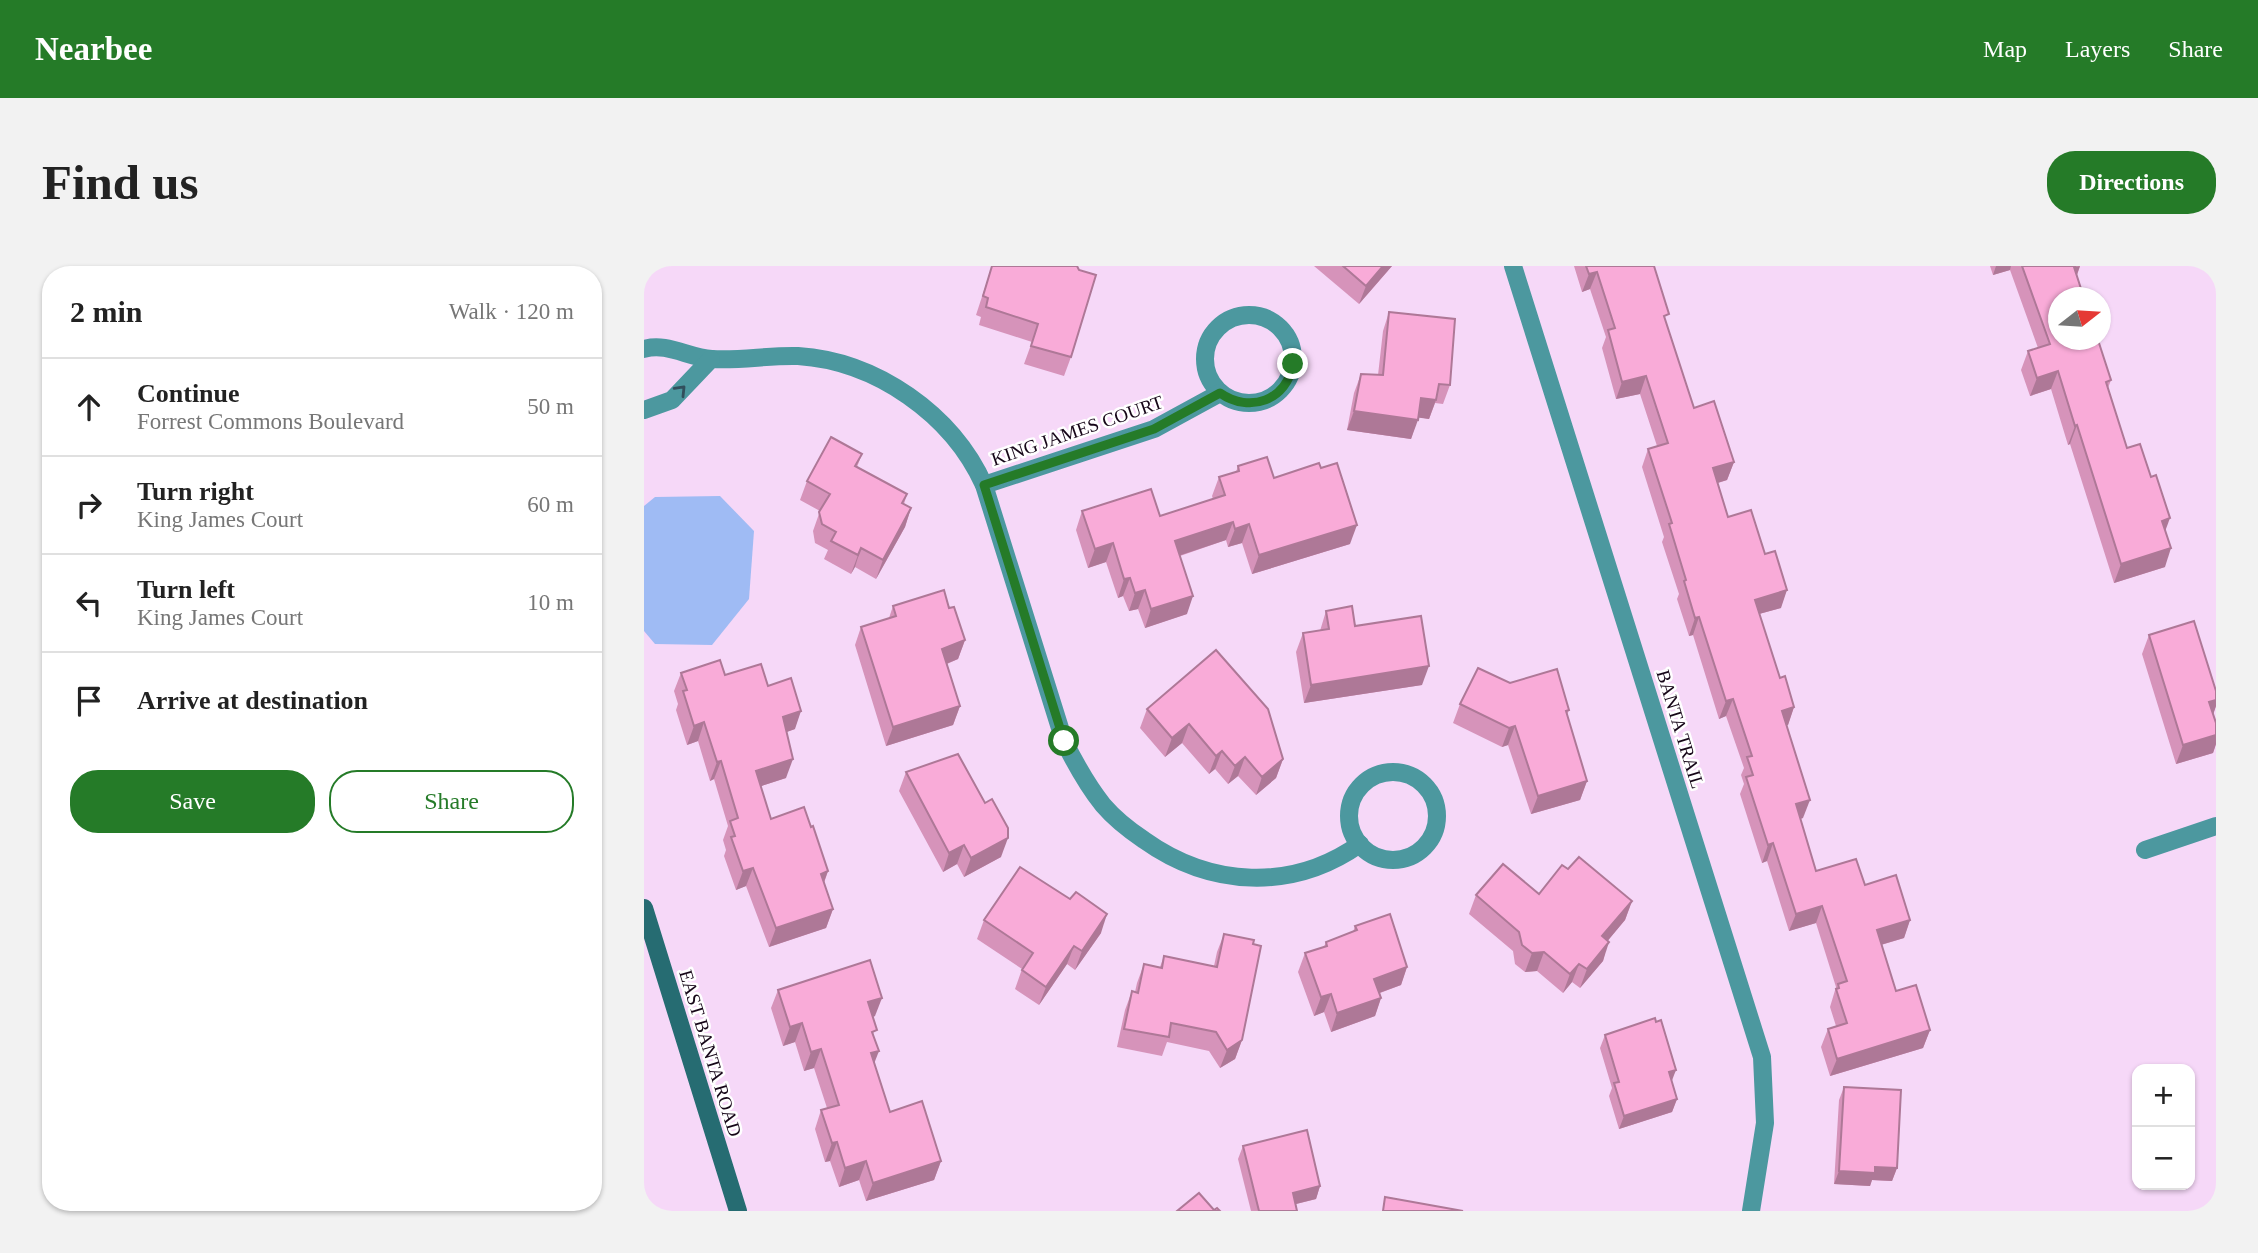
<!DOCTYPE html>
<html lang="en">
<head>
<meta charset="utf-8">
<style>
	:root { --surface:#fff; --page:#f2f2f2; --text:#222; --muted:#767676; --line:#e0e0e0; --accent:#257b28 }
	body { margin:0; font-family:"Times New Roman",serif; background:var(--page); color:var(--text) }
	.controls { position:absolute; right:21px; bottom:21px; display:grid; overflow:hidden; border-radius:14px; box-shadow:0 2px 5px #0004 }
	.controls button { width:63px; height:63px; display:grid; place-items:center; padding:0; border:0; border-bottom:2px solid var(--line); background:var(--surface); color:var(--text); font:35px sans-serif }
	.compass { position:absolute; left:1404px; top:21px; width:63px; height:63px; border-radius:50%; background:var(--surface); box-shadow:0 2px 5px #0004; rotate:73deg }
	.stop { position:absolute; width:21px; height:21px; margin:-16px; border:5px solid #257b28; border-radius:50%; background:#fff }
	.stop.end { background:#257b28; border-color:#fff; box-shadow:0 2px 7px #0008 }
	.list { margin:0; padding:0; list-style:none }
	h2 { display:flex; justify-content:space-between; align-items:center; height:91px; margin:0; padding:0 28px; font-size:30px }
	h2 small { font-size:23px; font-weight:400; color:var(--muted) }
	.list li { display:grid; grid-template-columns:46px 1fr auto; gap:21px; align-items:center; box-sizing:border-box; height:98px; padding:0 28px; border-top:2px solid var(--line) }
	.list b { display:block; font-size:26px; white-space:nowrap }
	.list p { margin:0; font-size:23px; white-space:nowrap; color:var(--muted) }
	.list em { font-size:23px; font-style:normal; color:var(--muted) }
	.actions { display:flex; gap:14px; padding:21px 28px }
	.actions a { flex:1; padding:16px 0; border:2px solid var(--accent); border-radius:28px; text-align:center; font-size:24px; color:var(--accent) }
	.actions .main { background:var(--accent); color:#fff }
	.icon { flex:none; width:38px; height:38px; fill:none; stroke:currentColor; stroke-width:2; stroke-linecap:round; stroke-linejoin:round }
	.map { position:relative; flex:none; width:1572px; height:945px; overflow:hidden; border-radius:28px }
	header { display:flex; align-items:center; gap:42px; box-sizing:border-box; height:98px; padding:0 35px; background:var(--accent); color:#fff }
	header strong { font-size:33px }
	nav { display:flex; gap:38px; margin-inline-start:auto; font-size:24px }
	.intro { display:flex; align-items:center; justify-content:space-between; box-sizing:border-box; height:168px; padding:0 42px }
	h1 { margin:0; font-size:49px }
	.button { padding:18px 32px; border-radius:28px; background:var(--accent); color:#fff; font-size:24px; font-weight:700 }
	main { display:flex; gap:42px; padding:0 42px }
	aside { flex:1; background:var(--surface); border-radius:28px; box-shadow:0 2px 5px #0004 }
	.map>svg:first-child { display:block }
	.water { fill:#9fbbf4 }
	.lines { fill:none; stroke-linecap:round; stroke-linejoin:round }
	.street { stroke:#4c989f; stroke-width:18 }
	.secondary { stroke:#266c72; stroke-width:18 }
	.wall { fill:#d693ba }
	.shaded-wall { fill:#ae7897 }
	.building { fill:#f9abd8; stroke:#ae7897; stroke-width:2 }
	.oneway { stroke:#314f5c }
	.route { stroke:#257b28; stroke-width:9 }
	.labels { text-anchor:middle; stroke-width:5; stroke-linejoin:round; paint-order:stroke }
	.street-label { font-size:19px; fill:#160618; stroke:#fff }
</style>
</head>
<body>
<header>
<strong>Nearbee</strong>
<nav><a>Map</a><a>Layers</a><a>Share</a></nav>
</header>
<div class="intro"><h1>Find us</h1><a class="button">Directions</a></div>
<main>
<aside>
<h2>2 min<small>Walk · 120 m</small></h2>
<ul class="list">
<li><svg class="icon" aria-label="ahead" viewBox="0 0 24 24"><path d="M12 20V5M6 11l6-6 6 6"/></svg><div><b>Continue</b><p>Forrest Commons Boulevard</p></div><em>50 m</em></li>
<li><svg class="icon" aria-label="right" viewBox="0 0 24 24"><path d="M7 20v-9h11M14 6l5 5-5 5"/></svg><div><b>Turn right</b><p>King James Court</p></div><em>60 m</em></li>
<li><svg class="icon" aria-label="left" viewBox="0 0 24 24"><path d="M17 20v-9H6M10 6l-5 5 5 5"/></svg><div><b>Turn left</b><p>King James Court</p></div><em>10 m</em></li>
<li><svg class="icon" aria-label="arrive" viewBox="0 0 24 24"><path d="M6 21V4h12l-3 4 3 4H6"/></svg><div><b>Arrive at destination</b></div></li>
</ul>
<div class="actions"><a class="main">Save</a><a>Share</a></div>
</aside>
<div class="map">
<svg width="1572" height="945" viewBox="0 0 1572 945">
	<rect width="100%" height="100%" fill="#f6d8f8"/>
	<path class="water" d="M76,230l34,35 -5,68 -37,46 -57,-1 -11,-13v-125l11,-9z"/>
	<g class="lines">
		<g class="street">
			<path d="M869,0l249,791 3,66 -14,88"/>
			<circle cx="605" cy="93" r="44"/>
			<path d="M0,83c23,-7 45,9 68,10 28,2 57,-4 86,-3 78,5 154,58 186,129l80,256c11,22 23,44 39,64 12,14 26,25 41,35 66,47 148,52 216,4"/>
			<path d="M0,144l28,-10 39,-41"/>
			<path d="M340,219l170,-56 66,-36"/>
			<circle cx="749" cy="550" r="44"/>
			<path d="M1501,584l71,-24"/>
		</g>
		<path class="secondary" d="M0,642l94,303"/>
	</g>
	<g class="wall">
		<path d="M348,0h85l-6,91 -7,19 -40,-12 8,-22 -53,-17 2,-8 -5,-2z"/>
		<path d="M670,0h78l-33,38z"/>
		<path d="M930,0h80l12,57 28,85 40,54 -7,18 -9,3 10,34 53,91 -22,6 21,64 14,29 -6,18 -2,1 17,92 -3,1 16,52 49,14 45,35 -6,18 -23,7 15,46 34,39 -7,18 -93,28 -9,-29 7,-18 8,-3 -6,-19 6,-20 -20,-64 -27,8 -22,-70 -5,2 -22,-69 4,-10 -3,-9 3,-7 -18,-52 -7,3 -26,-84 -4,1 -12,-37 2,-5 -17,-52 2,-5 -22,-70 6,-18 9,-3 -17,-52 -24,5 -14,-51 4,-11 -16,-48 -8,3z"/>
		<path d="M1346,0h90l-3,9 34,105 -3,8 19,60 39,83 -1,36 -51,16 -44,-139 -2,1 -17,-56 -21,7 -9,-26 7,-19 10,-3 -28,-78 -17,5z"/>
		<path d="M745,46l61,73 -7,19 -8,-1 -6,16 -11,-2 -7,22 -64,-9 7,-37 7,-19 17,1 5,-44z"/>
		<path d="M218,188l-5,13 50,27 -3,10 7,4 -6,19 -29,52 -21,-12 -4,7 -27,-15 4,-9 -13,-7 -2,-12 7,-20 -20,-11 7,-19z"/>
		<path d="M594,200l36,12 76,66 -98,30 -10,-31 -14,4 -2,-7 -46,16 7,58 -42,14 -7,-19 -9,2 -6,-15 -5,2 -12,-36 -18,6 -12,-38 6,-19 78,5 53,-17 -1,-3 7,-19 17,-5z"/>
		<path d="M249,340l56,2 16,32 -7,19 -11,5 13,42 -7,19 -67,21 -31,-101 6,-18 28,-9z"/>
		<path d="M682,345l29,15 67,59 -118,18 -8,-51 7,-19 17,-2z"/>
		<path d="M1505,369l67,56v15l-3,8 3,9v21l-3,9 -37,11 -34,-110z"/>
		<path d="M37,407l44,2 43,11 27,43 -9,3v46l-25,8 10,33 40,8 17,44 -4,12 9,26 -7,19 -57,19 -23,-61 -10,4 -12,-34 2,-6 -3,-10 5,-14 -14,-47 -4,2 -12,-40 -11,4 -11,-35 2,-6 -4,-13z"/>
		<path d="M866,417l59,27 -2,5 20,66 -7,19 -49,14 -23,-69 -6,2 -49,-24 7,-19z"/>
		<path d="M503,443l136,50 -7,19 -20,17 -18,-19 -10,8 -13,-15 -6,5 -27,-31 -17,14 -25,-29z"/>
		<path d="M262,506l95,85 -37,20 -7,-13 -14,8 -44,-81z"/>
		<path d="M924,603l64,32 -7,19 -17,20 -5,21 -23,27 -8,-6 -9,11 -26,-22 -12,1 -10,-8 -2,-13 -44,-37 7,-19 63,-1z"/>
		<path d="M340,654l117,13 -26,37 -8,-6 -28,41 -24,-16 7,-20 -45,-30z"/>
		<path d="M711,660l52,41 -6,18 -21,8 1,5 -6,18 -44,16 -7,-20 -10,4 -16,-44 7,-19 19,-6 2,-5 27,-10z"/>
		<path d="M580,668l18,106 -7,19 -15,9 -11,-17 -42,-9 -5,14 -45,-9 8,-37 7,-19 3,1 2,-9 7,-19 16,3 4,-11 50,10 3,-14z"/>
		<path d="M134,724l97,26 -2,1 1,46 16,49 51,49 -7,19 -68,21 -7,-21 -20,7 -9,-26 -5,1 -10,-33 6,-19 6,-2 -13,-40 -10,3 -9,-29 -12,4 -12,-38z"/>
		<path d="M961,769l67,47 5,17 -5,13 -53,17 -10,-33 3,-8 -12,-40z"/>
		<path d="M1200,821l53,81 -5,13 -20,-1 -2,6 -36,-2 5,-84z"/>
		<path d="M599,880l77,40 -4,13 -20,5 1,7h-46l-13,-52z"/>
	</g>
	<g class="shaded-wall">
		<path d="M739,0h9l-33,38 7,-18z"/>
		<path d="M1352,0h15l-1,4 -17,5z"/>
		<path d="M1436,0l-6,17v-16z"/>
		<path d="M953,6l-7,17 -8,3 7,-18z"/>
		<path d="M1414,105l-7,18 -21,7 7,-18z"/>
		<path d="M1002,110l-6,18 -24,5 6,-17z"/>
		<path d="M777,132l15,2 -7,19 -15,-2z"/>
		<path d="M710,145l64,9 -7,19 -64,-9z"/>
		<path d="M1433,159l-7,19 -2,1 7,-19z"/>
		<path d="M1090,196l-7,18 -20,6 6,-18z"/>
		<path d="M267,242l-6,19 -29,52 7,-19z"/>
		<path d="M1526,252l-7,19 -1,-16z"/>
		<path d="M589,256l-7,18 -57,19 6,-18z"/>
		<path d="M605,258l-7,19 -14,4 7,-18z"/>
		<path d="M713,259l-7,19 -98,30 7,-19z"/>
		<path d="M469,277l-7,19 -18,6 7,-19z"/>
		<path d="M217,282l-6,19 -4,7 7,-19z"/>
		<path d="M1527,282l-6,19 -51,16 7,-19z"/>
		<path d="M486,312l-7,18 -5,2 6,-19z"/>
		<path d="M501,324l-7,19 -9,2 6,-18z"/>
		<path d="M1143,324l-6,18 -33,9 7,-17z"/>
		<path d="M549,330l-6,18 -42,14 6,-19z"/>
		<path d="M1055,351l-6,18 -4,1 6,-18z"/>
		<path d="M321,374l-7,19 -22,9 6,-19z"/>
		<path d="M785,400l-7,19 -118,18 7,-18z"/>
		<path d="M1089,433l-7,17 -7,3 7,-18z"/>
		<path d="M1572,434v6l-4,12 -3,-16z"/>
		<path d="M316,440l-7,19 -67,21 7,-19z"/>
		<path d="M1150,441l-6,18 -13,4 7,-18z"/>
		<path d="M157,445l-6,18 -19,7 7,-19z"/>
		<path d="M60,456l-6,19 -11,4 7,-19z"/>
		<path d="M545,458l-7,19 -17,14 7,-19z"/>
		<path d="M871,460l-7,19 -6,2 7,-19z"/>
		<path d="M1572,469v9l-3,9 -37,11 7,-19z"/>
		<path d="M578,485l-7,18 -6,5 7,-18z"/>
		<path d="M601,491l-7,19 -10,8 7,-18z"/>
		<path d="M149,493l-7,19 -37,12 7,-19z"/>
		<path d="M639,493l-7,19 -20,17 6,-18z"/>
		<path d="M77,495l-7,18 -4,2 7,-19z"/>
		<path d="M943,515l-7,19 -49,14 7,-18z"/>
		<path d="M1166,534l-7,18 -14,4 7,-18z"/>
		<path d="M364,572l-7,19 -37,20 7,-19z"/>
		<path d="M1129,577l-6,18 -5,2 6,-18z"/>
		<path d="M320,579l-7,19 -14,8 6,-19z"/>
		<path d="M109,602l-7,18 -10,4 7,-19z"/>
		<path d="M184,605l-7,19v-16z"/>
		<path d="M988,635l-7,19 -29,35 6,-19z"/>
		<path d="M1178,640l-6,17 -27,8 7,-17z"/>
		<path d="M189,643l-7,19 -57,19 7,-19z"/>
		<path d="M463,648l-6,19 -26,37 7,-19z"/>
		<path d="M1266,654l-6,18 -34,10 7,-18z"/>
		<path d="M965,676l-6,19 -23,27 7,-19z"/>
		<path d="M430,680l-7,18 -28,41 7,-18z"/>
		<path d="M900,686l-7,19 -12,1 7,-19z"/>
		<path d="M935,698l-7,18 -9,11 7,-19z"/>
		<path d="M763,701l-6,18 -33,12 6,-18z"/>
		<path d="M687,728l-7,18 -10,4 7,-19z"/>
		<path d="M238,732l-7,18 -14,5 7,-19z"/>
		<path d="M737,732l-6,18 -44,16 6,-19z"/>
		<path d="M158,757l-7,19 -12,4 7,-19z"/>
		<path d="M1286,764l-7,18 -93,28 7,-17z"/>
		<path d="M598,774l-7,19 -15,9 7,-18z"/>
		<path d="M177,783l-7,19 -10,3 7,-19z"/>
		<path d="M235,785l-7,18 -1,-16z"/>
		<path d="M1032,804l-5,13 -2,-11z"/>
		<path d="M1033,833l-5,13 -53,17 5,-13z"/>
		<path d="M193,876l-7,19 -5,1 7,-19z"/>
		<path d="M222,895l-7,19 -20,7 6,-19z"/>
		<path d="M297,895l-7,19 -68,21 7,-18z"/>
		<path d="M1231,901l22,1 -5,13 -20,-1 -2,6 -36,-2 5,-13z"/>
		<path d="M676,920l-4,13 -28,7 5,-13z"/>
	</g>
	<g class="building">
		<path d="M348,0h85l2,4 17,5 -25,82 -40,-11 7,-22 -52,-17 2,-9 -5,-2z"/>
		<path d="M699,0h40l-17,20z"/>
		<path d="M942,0h68l15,48 -5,2 30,92 20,-7 20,61 -21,6 15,49 23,-7 14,44 10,-3 12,39 -32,10 25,78 5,-2 9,31 -12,4 28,89 -14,4 20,67 40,-12 9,26 31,-10 14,45 -33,10 19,61 20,-6 14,45 -93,29 -9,-30 19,-6 -11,-34 3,-1 -1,-4 9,-3 -25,-75 -26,8 -23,-71 -5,2 -22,-68 7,-2 -6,-18 5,-1 -19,-57 -7,2 -27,-84 -4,1 -11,-37 2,-1 -17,-56 3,-1 -24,-74 20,-6 -22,-67 -24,6 -14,-52 7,-2 -18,-56 -8,2z"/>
		<path d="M1378,0h54l-2,1 10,31h-25v42h39l13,40 -5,2 21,66 13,-4 11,33 5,-2 14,43 -8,3 9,27 -50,16 -44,-139 -2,1 -17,-55 -21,7 -9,-27 22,-7z"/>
		<path d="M745,46l66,7 -5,66 -11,-1 -3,16 -15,-2 -3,22 -64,-9 7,-37 22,1z"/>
		<path d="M187,171l31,17 -7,12 52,28 -5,9 9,5 -28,52 -22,-12 -3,7 -27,-14 5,-9 -14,-8 -3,-12 11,-18 -23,-13z"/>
		<path d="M623,191l7,21 45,-15 2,5 16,-5 20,62 -98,30 -10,-31 -14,5 -2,-7 -58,19 18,55 -42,13 -6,-19 -10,3 -5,-15 -6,1 -11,-36 -18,6 -13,-38 69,-22 9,27 65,-21 -6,-18 20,-6 -1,-5z"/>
		<path d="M300,324l5,18 5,-1 11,33 -23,9 18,57 -67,21 -32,-100 35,-11 -3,-10z"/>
		<path d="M708,340l3,20 66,-10 8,50 -118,19 -8,-52 26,-4 -3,-18z"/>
		<path d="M1550,355l22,70v9l-7,2 7,21v12l-33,10 -34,-110z"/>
		<path d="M572,384l52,59 15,50 -21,18 -17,-20 -10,9 -13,-15 -6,5 -27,-32 -17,14 -25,-29z"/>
		<path d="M76,394l5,15 36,-11 7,22 23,-8 10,33 -18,6 10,42 -37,12 15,48 33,-12 7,20 2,-1 15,45 -7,3 12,35 -57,19 -23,-60 -10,3 -12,-34 4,-1 -5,-15 8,-3 -17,-57 -4,1 -13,-40 -10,4 -11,-35 4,-1 -6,-17z"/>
		<path d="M834,402l32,15 47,-14 12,41 -3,1 21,70 -49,15 -23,-70 -6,2 -49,-24z"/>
		<path d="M314,488l27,49 7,-4 16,29v10l-37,20 -7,-13 -15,8 -43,-81z"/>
		<path d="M935,591l53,44 -30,35 7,6 -22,27 -8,-5 -9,10 -26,-22 -12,1 -10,-8 -3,-13 -43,-37 27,-31 36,30 23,-29 6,4z"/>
		<path d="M376,601l50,32 6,-7 31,22 -25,37 -8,-5 -28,41 -24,-17 11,-17 -49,-33z"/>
		<path d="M746,648l17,53 -33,12 7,19 -44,15 -6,-19 -10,3 -16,-44 22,-7 -1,-4 31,-12 -2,-4z"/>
		<path d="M580,668l30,6 -1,4 8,2 -19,94 -15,10 -11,-18 -45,-9 -2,14 -45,-8 8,-38 6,2 6,-29 18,4 2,-12 53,11z"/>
		<path d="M226,694l12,38 -14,4 9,28 -5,2 7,19 -8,2 19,59 32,-11 19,60 -68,22 -7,-22 -21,7 -8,-26 -5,1 -11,-33 18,-5 -18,-56 -10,3 -9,-29 -12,4 -12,-37z"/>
		<path d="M1011,752l1,4 5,-2 15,50 -7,2 8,27 -53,17 -10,-33 5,-1 -14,-47z"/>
		<path d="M1200,821l57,3 -4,78 -22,-1v6l-36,-2z"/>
		<path d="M663,864l13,56 -27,7 4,18h-38l-16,-65z"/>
		<path d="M555,927l15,17 3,-2 3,3h-43z"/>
		<path d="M741,931l78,14h-80z"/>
	</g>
	<defs><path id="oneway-chevron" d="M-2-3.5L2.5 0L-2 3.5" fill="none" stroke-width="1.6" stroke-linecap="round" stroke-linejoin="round" transform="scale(1.75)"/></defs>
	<use class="oneway" href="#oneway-chevron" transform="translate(37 124) rotate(-46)"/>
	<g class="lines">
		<path class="route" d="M420,475l-80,-256 170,-56 66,-36c30,21 67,7 73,-29"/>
	</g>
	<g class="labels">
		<g class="street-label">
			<text transform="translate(433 164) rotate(-19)" y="7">KING JAMES COURT</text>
			<text transform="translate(1037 463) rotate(73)" y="7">BANTA TRAIL</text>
			<text transform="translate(67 787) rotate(73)" y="7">EAST BANTA ROAD</text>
		</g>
	</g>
</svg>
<div class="controls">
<button>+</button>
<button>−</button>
</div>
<svg class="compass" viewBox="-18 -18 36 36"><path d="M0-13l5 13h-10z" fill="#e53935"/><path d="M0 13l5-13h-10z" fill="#767676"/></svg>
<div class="stop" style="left:420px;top:475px"></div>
<div class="stop end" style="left:649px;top:98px"></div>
</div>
</main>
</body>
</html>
